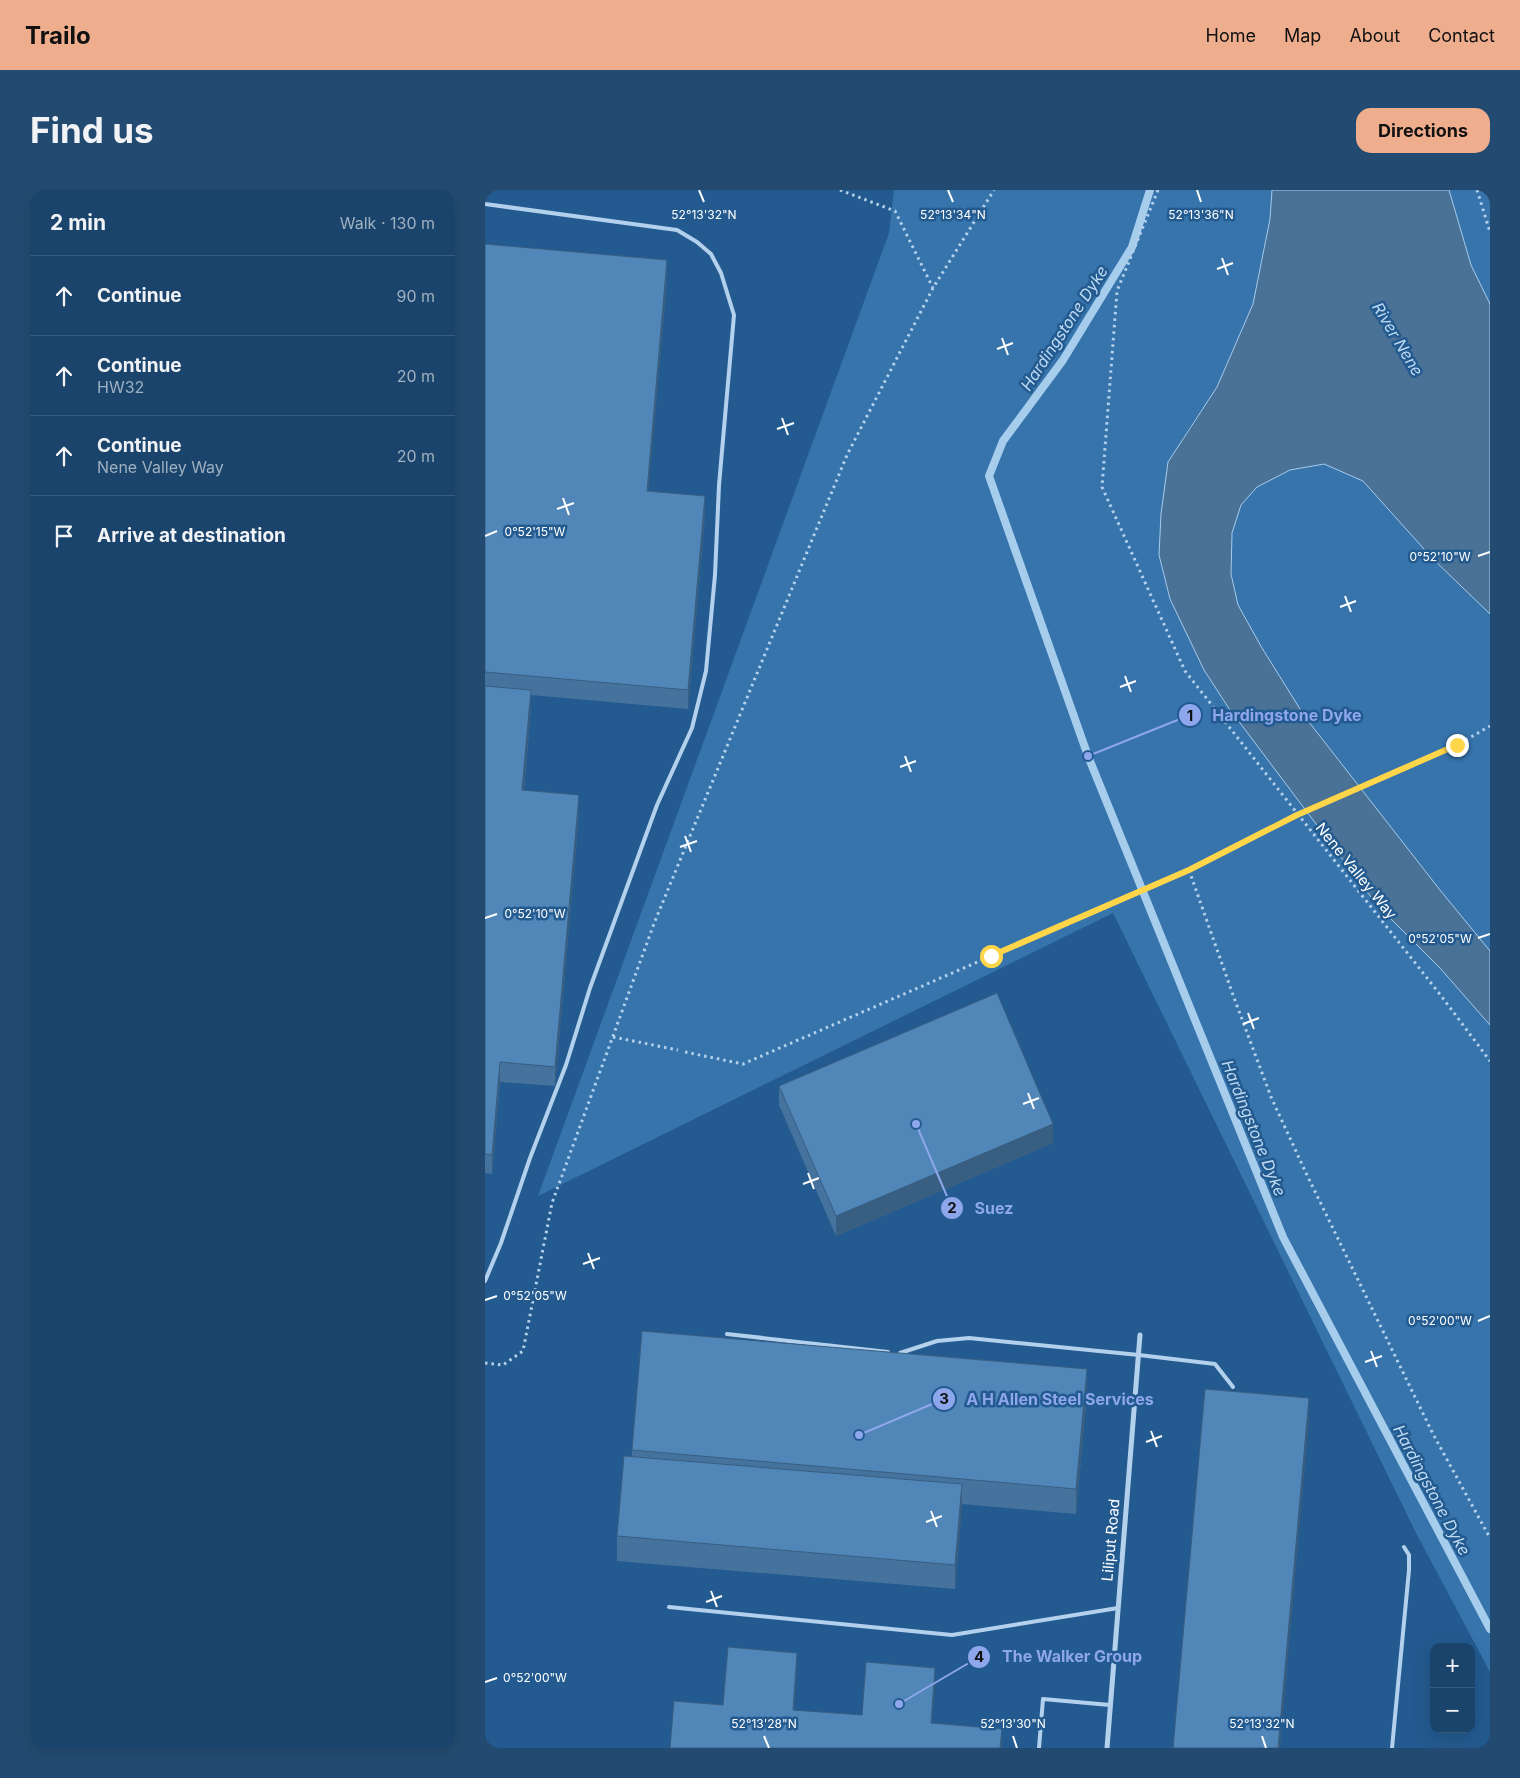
<!DOCTYPE html>
<html lang="en">
<head>
<meta charset="utf-8">
<style>
	:root { --surface:#1a446b; --page:#234b71; --text:#f1f3f6; --muted:#9fb0c1; --line:#385c7e; --accent:#eead8d }
	body { margin:0; font-family:Inter,sans-serif; background:var(--page); color:var(--text) }
	.controls { position:absolute; right:15px; bottom:15px; display:grid; overflow:hidden; border-radius:10px; box-shadow:0 5px 20px #0002 }
	.controls button { width:45px; height:45px; display:grid; place-items:center; padding:0; border:0; border-bottom:1px solid var(--line); background:var(--surface); color:var(--text); font:25px sans-serif }
	.stop { position:absolute; width:15px; height:15px; margin:-11px; border:4px solid #ffd54a; border-radius:50%; background:#fff }
	.stop.end { background:#ffd54a; border-color:#fff; box-shadow:0 1px 5px #0008 }
	.list { margin:0; padding:0; list-style:none }
	h2 { display:flex; justify-content:space-between; align-items:center; height:65px; margin:0; padding:0 20px; font-size:21px }
	h2 small { font-size:16px; font-weight:400; color:var(--muted) }
	.list li { display:grid; grid-template-columns:32px 1fr auto; gap:15px; align-items:center; box-sizing:border-box; height:80px; padding:0 20px; border-top:1px solid var(--line) }
	.list b { display:block; font-size:19px; white-space:nowrap }
	.list p { margin:0; font-size:16px; white-space:nowrap; color:var(--muted) }
	.list em { font-size:16px; font-style:normal; color:var(--muted) }
	.icon { flex:none; width:28px; height:28px; fill:none; stroke:currentColor; stroke-width:2; stroke-linecap:round; stroke-linejoin:round }
	.map { position:relative; flex:none; width:1005px; height:1558px; overflow:hidden; border-radius:15px }
	header { display:flex; align-items:center; gap:30px; box-sizing:border-box; height:70px; padding:0 25px; background:var(--accent); color:#111 }
	header strong { font-size:24px }
	nav { display:flex; gap:28px; margin-inline-start:auto; font-size:18px }
	.intro { display:flex; align-items:center; justify-content:space-between; box-sizing:border-box; height:120px; padding:0 30px }
	h1 { margin:0; font-size:35px }
	.button { padding:12px 22px; border-radius:15px; background:var(--accent); color:#111; font-size:18px; font-weight:700 }
	main { display:flex; gap:30px; padding:0 30px }
	aside { flex:1; background:var(--surface); border-radius:15px; box-shadow:0 5px 20px #0002 }
	.map>svg:first-child { display:block }
	.green { fill:#3774ac }
	.water { fill:#4a7196; stroke:#a7cded }
	.lines { fill:none; stroke-linecap:round; stroke-linejoin:round }
	.stream { stroke:#a7cded; stroke-width:8 }
	.path { stroke:#b3d1ec; stroke-width:3; stroke-dasharray:2.5 4; stroke-linecap:butt }
	.lane { stroke:#b3d1ec; stroke-width:4 }
	.street { stroke:#b3d1ec; stroke-width:5 }
	.wall { fill:#45739e }
	.shaded-wall { fill:#385e81 }
	.building { fill:#5086b8; stroke:#385e81 }
	.route { stroke:#ffd54a; stroke-width:6 }
	.ticks { fill:none; stroke:#fff; stroke-width:2 }
	.labels { text-anchor:middle; stroke-width:5; stroke-linejoin:round; paint-order:stroke }
	.street-label { font-size:15px; fill:#fff; stroke:#235a8f }
	.water-label { font-size:16px; font-style:italic; fill:#bfdbf3; stroke:#235a8f }
	.ticks-label { font-size:12px; text-anchor:middle; fill:#fff; stroke:#235a8f; stroke-width:5; stroke-linejoin:round; paint-order:stroke }
	.leader { fill:none; stroke:#8ea6ec; stroke-width:2 }
	.callout-dot { fill:#8ea6ec; stroke:#235a8f; stroke-width:2 }
	.mark-label { font-size:15px; text-anchor:middle; font-weight:bold; fill:#111 }
	.callout-label { font-size:16px; text-anchor:middle; font-weight:bold; fill:#8ea6ec; stroke:#235a8f; stroke-width:5; stroke-linejoin:round; paint-order:stroke }
</style>
</head>
<body>
<header>
<strong>Trailo</strong>
<nav><a>Home</a><a>Map</a><a>About</a><a>Contact</a></nav>
</header>
<div class="intro"><h1>Find us</h1><a class="button">Directions</a></div>
<main>
<aside>
<h2>2 min<small>Walk · 130 m</small></h2>
<ul class="list">
<li><svg class="icon" aria-label="ahead" viewBox="0 0 24 24"><path d="M12 20V5M6 11l6-6 6 6"/></svg><div><b>Continue</b></div><em>90 m</em></li>
<li><svg class="icon" aria-label="ahead" viewBox="0 0 24 24"><path d="M12 20V5M6 11l6-6 6 6"/></svg><div><b>Continue</b><p>HW32</p></div><em>20 m</em></li>
<li><svg class="icon" aria-label="ahead" viewBox="0 0 24 24"><path d="M12 20V5M6 11l6-6 6 6"/></svg><div><b>Continue</b><p>Nene Valley Way</p></div><em>20 m</em></li>
<li><svg class="icon" aria-label="arrive" viewBox="0 0 24 24"><path d="M6 21V4h12l-3 4 3 4H6"/></svg><div><b>Arrive at destination</b></div></li>
</ul>
</aside>
<div class="map">
<svg width="1005" height="1558" viewBox="0 0 1005 1558">
	<rect width="100%" height="100%" fill="#235a8f"/>
	<g class="green">
		<path d="M409,0h378l-2,28 -17,86 -36,83 -35,52 -23,116 11,44 34,71 24,37 149,198 62,62 51,58v647l-74,-139 -303,-620 -575,283 351,-963z"/>
		<path d="M964,0h41v114l-19,-39z"/>
		<path d="M839,274l39,17 69,77 58,56v337l-50,-61 -135,-173 -43,-69 -24,-43 -7,-31 1,-41 9,-28 16,-18 33,-17z"/>
	</g>
	<path class="water" d="M787,0h177l22,75 19,39v310l-58,-56 -69,-77 -39,-17 -34,6 -33,17 -16,18 -9,28 -1,41 7,31 24,43 43,69 135,173 50,61v74l-51,-58 -62,-62 -149,-198 -24,-37 -34,-71 -11,-44 2,-41 7,-52 49,-75 36,-83 17,-85z"/>
	<g class="lines">
		<path class="stream" d="M665,0l-18,57 -69,113 -60,81 -14,35 99,280 195,481 207,392"/>
		<g class="path">
			<path d="M355,0l55,21 38,77"/>
			<path d="M673,0l-41,101 -15,196 83,184 257,326 48,64"/>
			<path d="M992,0l13,42"/>
			<path d="M704,680l44,125 38,102 35,76 127,261 57,104"/>
			<path d="M128,847l65,13"/>
			<path d="M200,862l58,12 446,-194 108,-55 160,-70 33,-19"/>
			<path d="M0,1173l18,2 20,-14 29,-148 103,-282 192,-466 86,-167 61,-98"/>
		</g>
		<g class="lane">
			<path d="M0,14l192,26 20,12 14,12 10,19 13,42 -15,170 -4,90 -9,96 -14,57 -35,77 -67,183 -24,77 -36,93 -29,85 -16,38"/>
			<path d="M242,1144l161,18"/>
			<path d="M415,1163l37,-12 32,-3 170,17 76,9 18,23"/>
			<path d="M184,1417l283,28 166,-27"/>
			<path d="M554,1558l4,-49 67,6"/>
			<path d="M907,1558l17,-178v-15l-5,-8"/>
		</g>
		<path class="street" d="M622,1558l33,-413"/>
	</g>
	<g class="wall">
		<path d="M0,54l182,36 -19,211 57,24 -17,194 -157,-14v14l-7,81 55,24 -24,272 -55,-4 -8,92 -7,-1z"/>
		<path d="M294,896l274,57 -217,93 -57,-131z"/>
		<path d="M602,1204l-11,120 -114,-10 -7,85 -338,-28v-25l15,-79v-7z"/>
	</g>
	<g class="shaded-wall">
		<path d="M182,70v20l-20,230v-19z"/>
		<path d="M220,306v19l-17,194v-19z"/>
		<path d="M46,500v19l-9,100v-19z"/>
		<path d="M94,605v19l-24,272v-19z"/>
		<path d="M15,872v20l-8,92v-19z"/>
		<path d="M568,934v19l-217,93v-20z"/>
		<path d="M602,1179v25l-11,120v-25z"/>
		<path d="M824,1208v24l-29,326h-2z"/>
		<path d="M477,1294v25l-7,80v-24z"/>
		<path d="M312,1463v19l-4,57v-19z"/>
		<path d="M450,1478v19l-4,55v-19z"/>
		<path d="M517,1539v19h-2z"/>
	</g>
	<g class="building">
		<path d="M0,54l182,16 -20,231 58,5 -17,194 -203,-18z"/>
		<path d="M0,496l46,4 -9,100 57,5 -24,272 -55,-5 -8,93 -7,-1z"/>
		<path d="M512,803l56,131 -217,92 -57,-130z"/>
		<path d="M157,1141l445,38 -11,120 -444,-39z"/>
		<path d="M720,1199l104,9 -31,350h-105z"/>
		<path d="M139,1266l338,28 -7,81 -338,-29z"/>
		<path d="M243,1457l69,6 -4,57 69,5 4,-53 69,6 -4,55 71,6 -2,19h-330l4,-47 49,4z"/>
	</g>
	<g class="lines">
		<path class="route" d="M506,766l198,-86 108,-55 160,-70"/>
	</g>
	<path class="ticks" d="M214,0l5,12M463,0l5,12M712,0l4,12M737,68l6,17M732,79l16,-6M517,148l6,17M512,159l16,-6M297,228l6,17M292,239l17,-6M78,308l6,17M72,319l17,-6M0,346l12,-5M993,366l12,-4M860,406l6,16M855,417l16,-6M640,486l6,16M635,497l16,-6M420,566l6,16M415,577l16,-6M200,646l6,16M195,657l17,-6M0,728l12,-4M993,748l12,-4M763,823l6,16M758,834l16,-6M543,903l6,16M538,914l16,-6M323,983l6,16M318,994l16,-6M103,1063l6,16M98,1074l17,-6M0,1110l12,-4M993,1131l12,-5M886,1161l6,16M880,1172l17,-6M666,1241l6,16M661,1252l16,-6M446,1321l6,16M441,1332l16,-6M226,1401l6,16M221,1412l16,-6M0,1492l12,-4M279,1546l5,12M528,1546l4,12M777,1546l4,12"/>
	<g class="labels">
		<g class="street-label">
			<text transform="translate(871 681) rotate(51)" y="5">Nene Valley Way</text>
			<text transform="translate(626 1350) rotate(-85)" y="5">Liliput Road</text>
		</g>
		<g class="water-label">
			<text transform="translate(579 138) rotate(-57)" y="6">Hardingstone Dyke</text>
			<text transform="translate(913 149) rotate(59)" y="6">River Nene</text>
			<text transform="translate(769 938) rotate(68)" y="6">Hardingstone Dyke</text>
			<text transform="translate(947 1300) rotate(62)" y="6">Hardingstone Dyke</text>
		</g>
	</g>
	<g class="ticks-label">
		<text x="219" y="29">52°13'32"N</text>
		<text x="468" y="29">52°13'34"N</text>
		<text x="716" y="29">52°13'36"N</text>
		<text x="50" y="346">0°52'15"W</text>
		<text x="955" y="371">0°52'10"W</text>
		<text x="50" y="728">0°52'10"W</text>
		<text x="955" y="753">0°52'05"W</text>
		<text x="50" y="1110">0°52'05"W</text>
		<text x="955" y="1135">0°52'00"W</text>
		<text x="50" y="1492">0°52'00"W</text>
		<text x="279" y="1538">52°13'28"N</text>
		<text x="528" y="1538">52°13'30"N</text>
		<text x="777" y="1538">52°13'32"N</text>
	</g>
	<path class="leader" d="M603 566L705 525M431 934L467 1018M374 1245L459 1209M414 1514L494 1467"/>
	<g class="callout-dot">
		<circle cx="603" cy="566" r="5"/>
		<circle cx="431" cy="934" r="5"/>
		<circle cx="374" cy="1245" r="5"/>
		<circle cx="414" cy="1514" r="5"/>
		<circle cx="705" cy="525" r="12"/>
		<circle cx="467" cy="1018" r="12"/>
		<circle cx="459" cy="1209" r="12"/>
		<circle cx="494" cy="1467" r="12"/>
	</g>
	<g class="mark-label">
		<text x="705" y="531">1</text>
		<text x="467" y="1023">2</text>
		<text x="459" y="1214">3</text>
		<text x="494" y="1472">4</text>
	</g>
	<g class="callout-label">
		<text x="802" y="531">Hardingstone Dyke</text>
		<text x="509" y="1024">Suez</text>
		<text x="575" y="1215">A H Allen Steel Services</text>
		<text x="587" y="1472">The Walker Group</text>
	</g>
</svg>
<div class="controls">
<button>+</button>
<button>−</button>
</div>
<div class="stop" style="left:506px;top:766px"></div>
<div class="stop end" style="left:972px;top:555px"></div>
</div>
</main>
</body>
</html>
